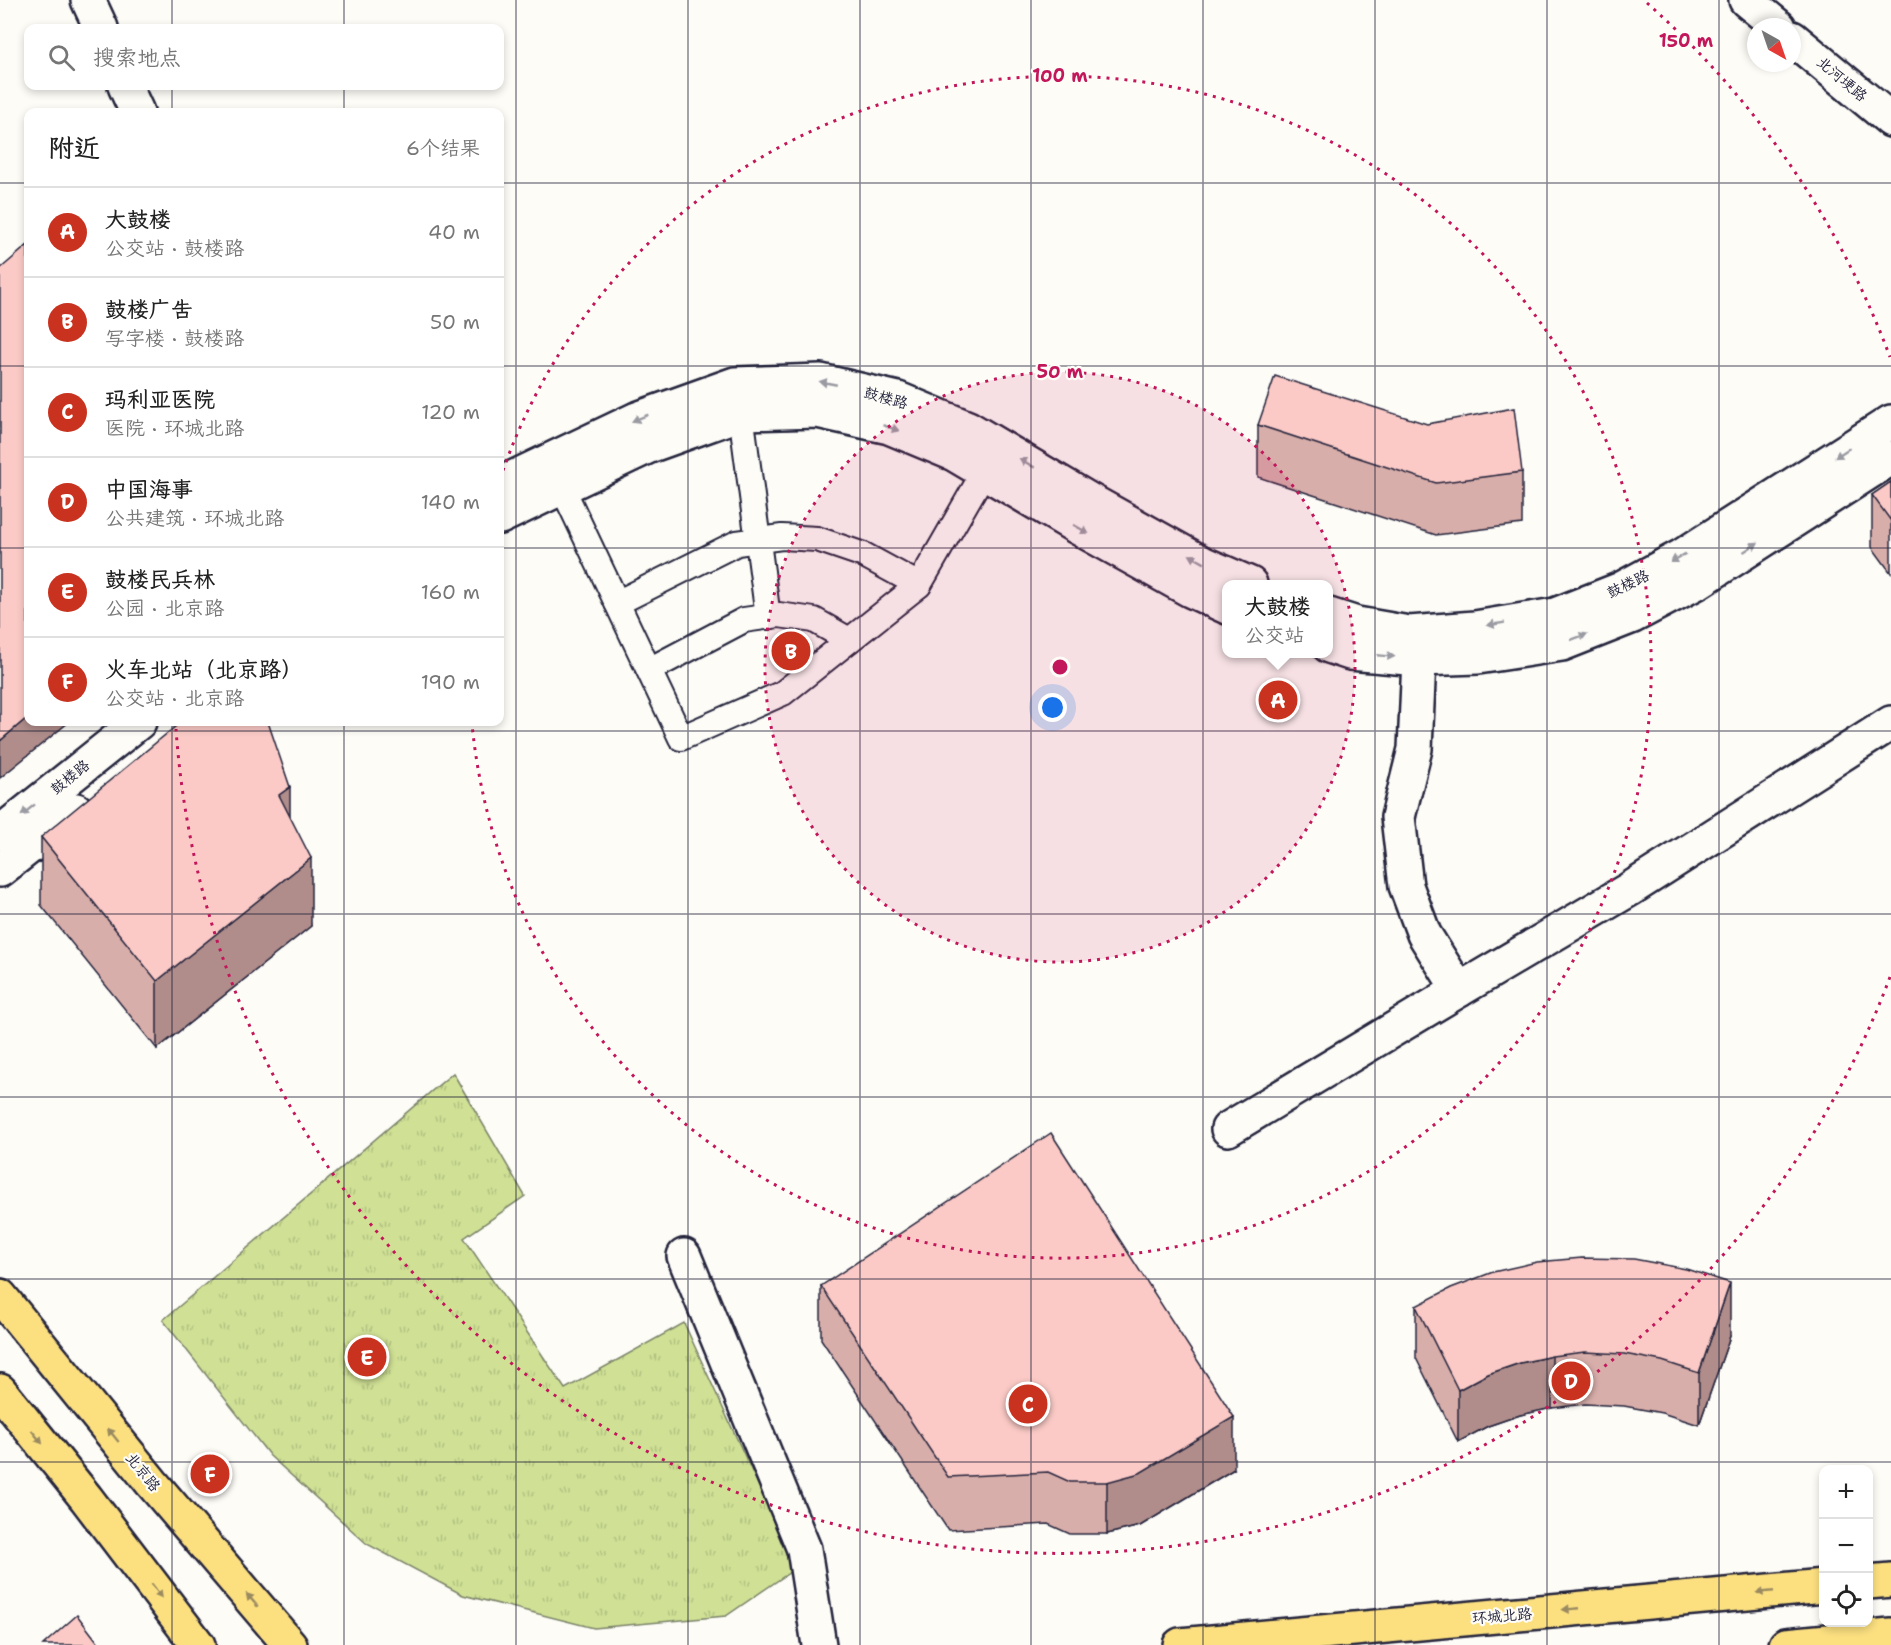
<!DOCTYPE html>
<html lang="zh">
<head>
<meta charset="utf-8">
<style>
	:root { --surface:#fff; --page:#f6f6f6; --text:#222; --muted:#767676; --line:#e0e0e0; --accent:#c8321e }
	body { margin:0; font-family:"Shantell Sans","LXGW WenKai TC",sans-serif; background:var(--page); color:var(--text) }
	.controls { position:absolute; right:18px; bottom:18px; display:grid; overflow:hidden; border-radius:12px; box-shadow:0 3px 9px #0003 }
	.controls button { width:54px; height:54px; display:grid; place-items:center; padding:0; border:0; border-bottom:2px solid var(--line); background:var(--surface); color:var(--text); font:30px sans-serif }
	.compass { position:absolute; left:1747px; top:18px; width:54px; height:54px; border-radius:50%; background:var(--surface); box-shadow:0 3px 9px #0003; rotate:140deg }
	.you { position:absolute; left:1053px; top:708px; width:21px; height:21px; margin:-15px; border:4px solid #fff; border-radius:50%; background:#1a73e8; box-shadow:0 0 0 9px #1a73e833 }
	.badge { display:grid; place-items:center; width:39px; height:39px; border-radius:50%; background:var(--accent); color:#fff; font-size:20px; font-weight:700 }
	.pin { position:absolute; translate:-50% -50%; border:3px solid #fff; box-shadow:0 2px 6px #0006 }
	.popup { position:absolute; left:1222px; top:580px; width:111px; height:78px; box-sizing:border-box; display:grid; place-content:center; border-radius:12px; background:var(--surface); filter:drop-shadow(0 2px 4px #0005); font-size:20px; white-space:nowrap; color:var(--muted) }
	.popup b { font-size:22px; color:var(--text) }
	.popup::after { content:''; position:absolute; left:50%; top:100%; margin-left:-12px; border:12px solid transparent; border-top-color:var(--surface) }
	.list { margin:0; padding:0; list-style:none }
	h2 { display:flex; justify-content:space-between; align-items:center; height:78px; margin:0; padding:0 24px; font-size:26px }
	h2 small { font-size:20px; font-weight:400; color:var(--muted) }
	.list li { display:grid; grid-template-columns:39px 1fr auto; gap:18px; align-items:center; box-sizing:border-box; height:90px; padding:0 24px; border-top:2px solid var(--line) }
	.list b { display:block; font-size:22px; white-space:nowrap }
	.list p { margin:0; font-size:20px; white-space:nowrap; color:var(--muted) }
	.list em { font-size:20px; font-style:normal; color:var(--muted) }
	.icon { flex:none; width:33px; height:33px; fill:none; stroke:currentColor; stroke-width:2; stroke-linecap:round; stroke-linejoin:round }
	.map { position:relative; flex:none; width:1891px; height:1645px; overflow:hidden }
	.search { position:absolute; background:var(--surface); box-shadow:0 3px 9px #0003; left:24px; top:24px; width:480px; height:66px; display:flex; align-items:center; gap:15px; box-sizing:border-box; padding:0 21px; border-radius:12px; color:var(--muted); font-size:22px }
	.panel { position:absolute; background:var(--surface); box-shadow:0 3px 9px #0003; left:24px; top:108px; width:480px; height:618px; border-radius:12px }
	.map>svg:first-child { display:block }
	.grass { fill:url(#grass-tufts); stroke:#798268; stroke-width:1.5 }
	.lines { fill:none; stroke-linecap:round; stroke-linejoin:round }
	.lane-casing { stroke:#22223b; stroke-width:28 }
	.street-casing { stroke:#22223b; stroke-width:38 }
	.secondary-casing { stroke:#22223b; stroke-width:38 }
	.primary-casing { stroke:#22223b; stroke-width:38 }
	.lane { stroke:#fdfcf7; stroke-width:24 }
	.street { stroke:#fdfcf7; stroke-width:33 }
	.secondary { stroke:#fdfcf7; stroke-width:33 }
	.primary { stroke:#fce080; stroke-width:33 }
	.wall { fill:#d8aeaa; stroke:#22223b; stroke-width:1.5 }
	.shaded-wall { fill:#b08d8b; stroke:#22223b; stroke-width:1.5 }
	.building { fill:#fbcac6; stroke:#22223b; stroke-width:1.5 }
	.oneway { fill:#9a9aa2 }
	.oneway2 { fill:#9a8a61 }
	.grid { fill:none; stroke:#22223b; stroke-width:1.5; stroke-opacity:0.55 }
	.ring { fill:none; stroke:#c2185b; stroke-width:3; stroke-dasharray:3 6 }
	.labels { text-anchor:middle; stroke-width:4.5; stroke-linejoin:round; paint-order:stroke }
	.street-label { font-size:15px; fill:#22223b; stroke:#fdfcf7 }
	.centre { fill:#c2185b; stroke:#fdfcf7; stroke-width:3 }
	.ring-label { font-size:18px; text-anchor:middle; font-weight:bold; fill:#c2185b; stroke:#fdfcf7; stroke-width:4.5; stroke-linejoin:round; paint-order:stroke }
</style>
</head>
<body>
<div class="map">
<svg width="1891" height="1645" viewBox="0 0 1891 1645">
	<defs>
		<pattern id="grass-tufts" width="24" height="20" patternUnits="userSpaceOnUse" patternTransform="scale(1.5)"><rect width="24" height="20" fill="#d0e195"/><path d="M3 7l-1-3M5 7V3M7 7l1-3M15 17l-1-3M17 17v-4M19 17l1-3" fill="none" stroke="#b2c181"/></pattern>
	</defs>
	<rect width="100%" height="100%" fill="#fdfcf7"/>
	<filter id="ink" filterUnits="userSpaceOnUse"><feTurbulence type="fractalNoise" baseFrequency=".0167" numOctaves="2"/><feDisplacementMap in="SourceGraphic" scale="12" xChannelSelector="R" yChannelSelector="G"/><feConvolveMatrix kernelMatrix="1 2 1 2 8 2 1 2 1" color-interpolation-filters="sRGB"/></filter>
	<g filter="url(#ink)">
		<path class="grass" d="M453,1073l72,123 -61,42 101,151 119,-66 112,245 -70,48 -132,12 -131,-33 -96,-51 -97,-88 -107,-136z"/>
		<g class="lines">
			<g class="lane-casing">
				<g id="lane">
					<path d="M741,413l27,204"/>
					<path d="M562,487l119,251 102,-45 136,-108 65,-113"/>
					<path d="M617,603l120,-60 45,-6 35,2 47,16 55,30"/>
					<path d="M649,670l95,-50 35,-5 35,5 35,20"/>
				</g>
			</g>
			<g class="street-casing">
				<g id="street">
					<path d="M88,0l13,28"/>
					<path d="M1746,0l33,27"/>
					<path d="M1792,38l99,82"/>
					<path d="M125,86l12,26"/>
					<path d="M1419,659l-4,90 -17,68 8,69 18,48 35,56 171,-101 261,-166"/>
					<path d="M1228,1129l231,-139"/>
					<path d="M684,1256l120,293 15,96"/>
				</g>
			</g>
			<g class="secondary-casing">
				<g id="secondary">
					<path d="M500,484l137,-65 98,-35 86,-3 77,18 70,29 123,73 113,63 46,20"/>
					<path d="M500,517l149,-71 92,-33 76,-2 72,16 65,27 123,73 113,63 37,17"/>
					<path d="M1329,615l28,9 52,9 66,-5 80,-13 66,-26 61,-33 209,-134"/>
					<path d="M1329,646l21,7 69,6 59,-2 84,-13 71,-28 65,-34 193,-124"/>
					<path d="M0,833l139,-111"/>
					<path d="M0,870l76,-60"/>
				</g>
			</g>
			<g class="primary-casing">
				<g id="primary">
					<path d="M0,1296l152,187 138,162"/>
					<path d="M0,1391l86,107 112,147"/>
					<path d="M1868,1582l23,-2"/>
					<path d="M1180,1645l644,-59"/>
					<path d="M1786,1645l105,-10"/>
				</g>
			</g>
			<use href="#lane" class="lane"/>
			<use href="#street" class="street"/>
			<use href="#secondary" class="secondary"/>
			<use href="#primary" class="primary"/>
		</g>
		<g class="wall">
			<path d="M1258,425l264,47v52l-86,11 -178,-58z"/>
			<path d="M1891,482v91l-19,-26v-52z"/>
			<path d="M290,818l21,108 -154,123 -116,-144v-68z"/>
			<path d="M821,1286l413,183 -94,57 -33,8h-37l-22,-10 -100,6 -127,-191z"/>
			<path d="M1416,1306l314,30 -31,89 -37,-12 -38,-7 -39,-2 -33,4 -32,7 -32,11 -30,16 -42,-84z"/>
		</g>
		<g class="shaded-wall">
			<path d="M28,717v5h41l-69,56v-37z"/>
			<path d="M290,787v68l-11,-60z"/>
			<path d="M311,858v68l-154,123v-68z"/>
			<path d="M1730,1283v53l-31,89v-52z"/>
			<path d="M1552,1356v52l-32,7 -32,11 -30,16v-52l30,-16 32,-11z"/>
			<path d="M1234,1417v52l-94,57 -33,8v-52z"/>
		</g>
		<g class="building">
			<path d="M28,245v472l-28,24v-472z"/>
			<path d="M1275,376l152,48 87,-16 8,64 -86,11 -178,-58z"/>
			<path d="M1891,482v39l-19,-26z"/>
			<path d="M181,722h87l22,65 -11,8 32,63 -154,123 -116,-144z"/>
			<path d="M1051,1133l183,284 -94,56 -33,9h-37l-22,-10 -100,5 -127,-191z"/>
			<path d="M1582,1258l52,1 52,10 44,14 -31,90 -37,-12 -38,-7 -39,-2 -33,4 -32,7 -32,11 -30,16 -42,-84 35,-18 42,-16 44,-10z"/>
			<path d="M77,1615l23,30h-57z"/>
		</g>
		<defs><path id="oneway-solid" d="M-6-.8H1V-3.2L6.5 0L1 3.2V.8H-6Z" transform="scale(1.5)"/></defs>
		<g class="oneway">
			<use href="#oneway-solid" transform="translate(828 383) rotate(-169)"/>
			<use href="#oneway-solid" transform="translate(640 418) rotate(158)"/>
			<use href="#oneway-solid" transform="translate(891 428) rotate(19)"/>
			<use href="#oneway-solid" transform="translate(1842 453) rotate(147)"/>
			<use href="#oneway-solid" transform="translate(1027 463) rotate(-149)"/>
			<use href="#oneway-solid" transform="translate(1081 529) rotate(29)"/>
			<use href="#oneway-solid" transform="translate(1751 547) rotate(-33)"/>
			<use href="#oneway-solid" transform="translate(1678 558) rotate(150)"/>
			<use href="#oneway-solid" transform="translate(1197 559) rotate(-151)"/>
			<use href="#oneway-solid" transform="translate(1496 624) rotate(171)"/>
			<use href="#oneway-solid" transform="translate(1579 637) rotate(-21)"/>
			<use href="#oneway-solid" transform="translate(1386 656) rotate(5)"/>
			<use href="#oneway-solid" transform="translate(28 810) rotate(141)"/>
		</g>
		<g class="oneway2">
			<use href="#oneway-solid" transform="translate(113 1435) rotate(-129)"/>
			<use href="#oneway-solid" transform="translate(37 1437) rotate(51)"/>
			<use href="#oneway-solid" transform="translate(157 1591) rotate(53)"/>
			<use href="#oneway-solid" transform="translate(1765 1592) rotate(175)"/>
			<use href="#oneway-solid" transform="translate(252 1600) rotate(-131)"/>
			<use href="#oneway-solid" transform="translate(1571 1609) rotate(175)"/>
		</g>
	</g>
	<path class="grid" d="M172,0v28M344,0v28M516,0v1645M688,0v1645M860,0v1645M1031,0v1645M1203,0v1645M1375,0v1645M1547,0v1645M1719,0v1645M172,86v26M344,86v26M0,183h28M500,183h1391M0,366h28M500,366h1391M0,548h28M500,548h1391M172,722v923M344,722v923M0,731h1891M0,914h1891M0,1097h1891M0,1279h1891M0,1462h1891"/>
	<circle cx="1060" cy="667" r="295" fill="#c2185b" fill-opacity=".12"/>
	<g class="ring">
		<circle cx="1060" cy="667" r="295"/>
		<path d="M500 479A591 591 0 1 1 472 724"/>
		<path d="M1890 977A886 886 0 0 1 176 729M1647 3A886 886 0 0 1 1890 357"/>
	</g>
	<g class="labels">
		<g class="street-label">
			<text transform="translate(1842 79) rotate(40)" y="5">北河埂路</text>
			<text transform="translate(886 398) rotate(16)" y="5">鼓楼路</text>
			<text transform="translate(1628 584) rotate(-26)" y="5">鼓楼路</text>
			<text transform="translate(70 777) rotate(-39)" y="5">鼓楼路</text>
			<text transform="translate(143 1472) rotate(51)" y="5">北京路</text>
			<text transform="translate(1502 1616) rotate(-5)" y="5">环城北路</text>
		</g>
	</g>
	<circle cx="1060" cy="667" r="9" class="centre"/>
	<g class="ring-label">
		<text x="1686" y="47">150 m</text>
		<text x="1060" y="82">100 m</text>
		<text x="1060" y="378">50 m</text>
	</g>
</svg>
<div class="controls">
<button>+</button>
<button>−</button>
<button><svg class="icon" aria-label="locate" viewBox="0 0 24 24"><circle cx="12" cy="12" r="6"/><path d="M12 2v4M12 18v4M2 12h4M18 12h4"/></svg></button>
</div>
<svg class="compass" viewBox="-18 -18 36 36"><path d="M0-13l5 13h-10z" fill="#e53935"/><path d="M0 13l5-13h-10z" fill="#767676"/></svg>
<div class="you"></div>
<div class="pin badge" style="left:1278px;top:700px">A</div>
<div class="popup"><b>大鼓楼</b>公交站</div>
<div class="pin badge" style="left:791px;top:651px">B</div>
<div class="pin badge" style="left:1028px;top:1404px">C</div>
<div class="pin badge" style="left:1571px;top:1381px">D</div>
<div class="pin badge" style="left:367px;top:1357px">E</div>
<div class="pin badge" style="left:210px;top:1474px">F</div>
<div class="search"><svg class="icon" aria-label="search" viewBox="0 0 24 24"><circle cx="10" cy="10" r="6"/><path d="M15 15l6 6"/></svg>搜索地点</div>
<section class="panel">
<h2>附近<small>6个结果</small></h2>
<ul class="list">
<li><span class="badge">A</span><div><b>大鼓楼</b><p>公交站 · 鼓楼路</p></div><em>40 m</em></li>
<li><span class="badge">B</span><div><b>鼓楼广告</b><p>写字楼 · 鼓楼路</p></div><em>50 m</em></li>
<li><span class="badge">C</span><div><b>玛利亚医院</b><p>医院 · 环城北路</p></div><em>120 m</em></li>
<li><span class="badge">D</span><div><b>中国海事</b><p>公共建筑 · 环城北路</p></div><em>140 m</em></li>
<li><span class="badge">E</span><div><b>鼓楼民兵林</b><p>公园 · 北京路</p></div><em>160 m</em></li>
<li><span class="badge">F</span><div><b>火车北站（北京路）</b><p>公交站 · 北京路</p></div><em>190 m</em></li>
</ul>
</section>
</div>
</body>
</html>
